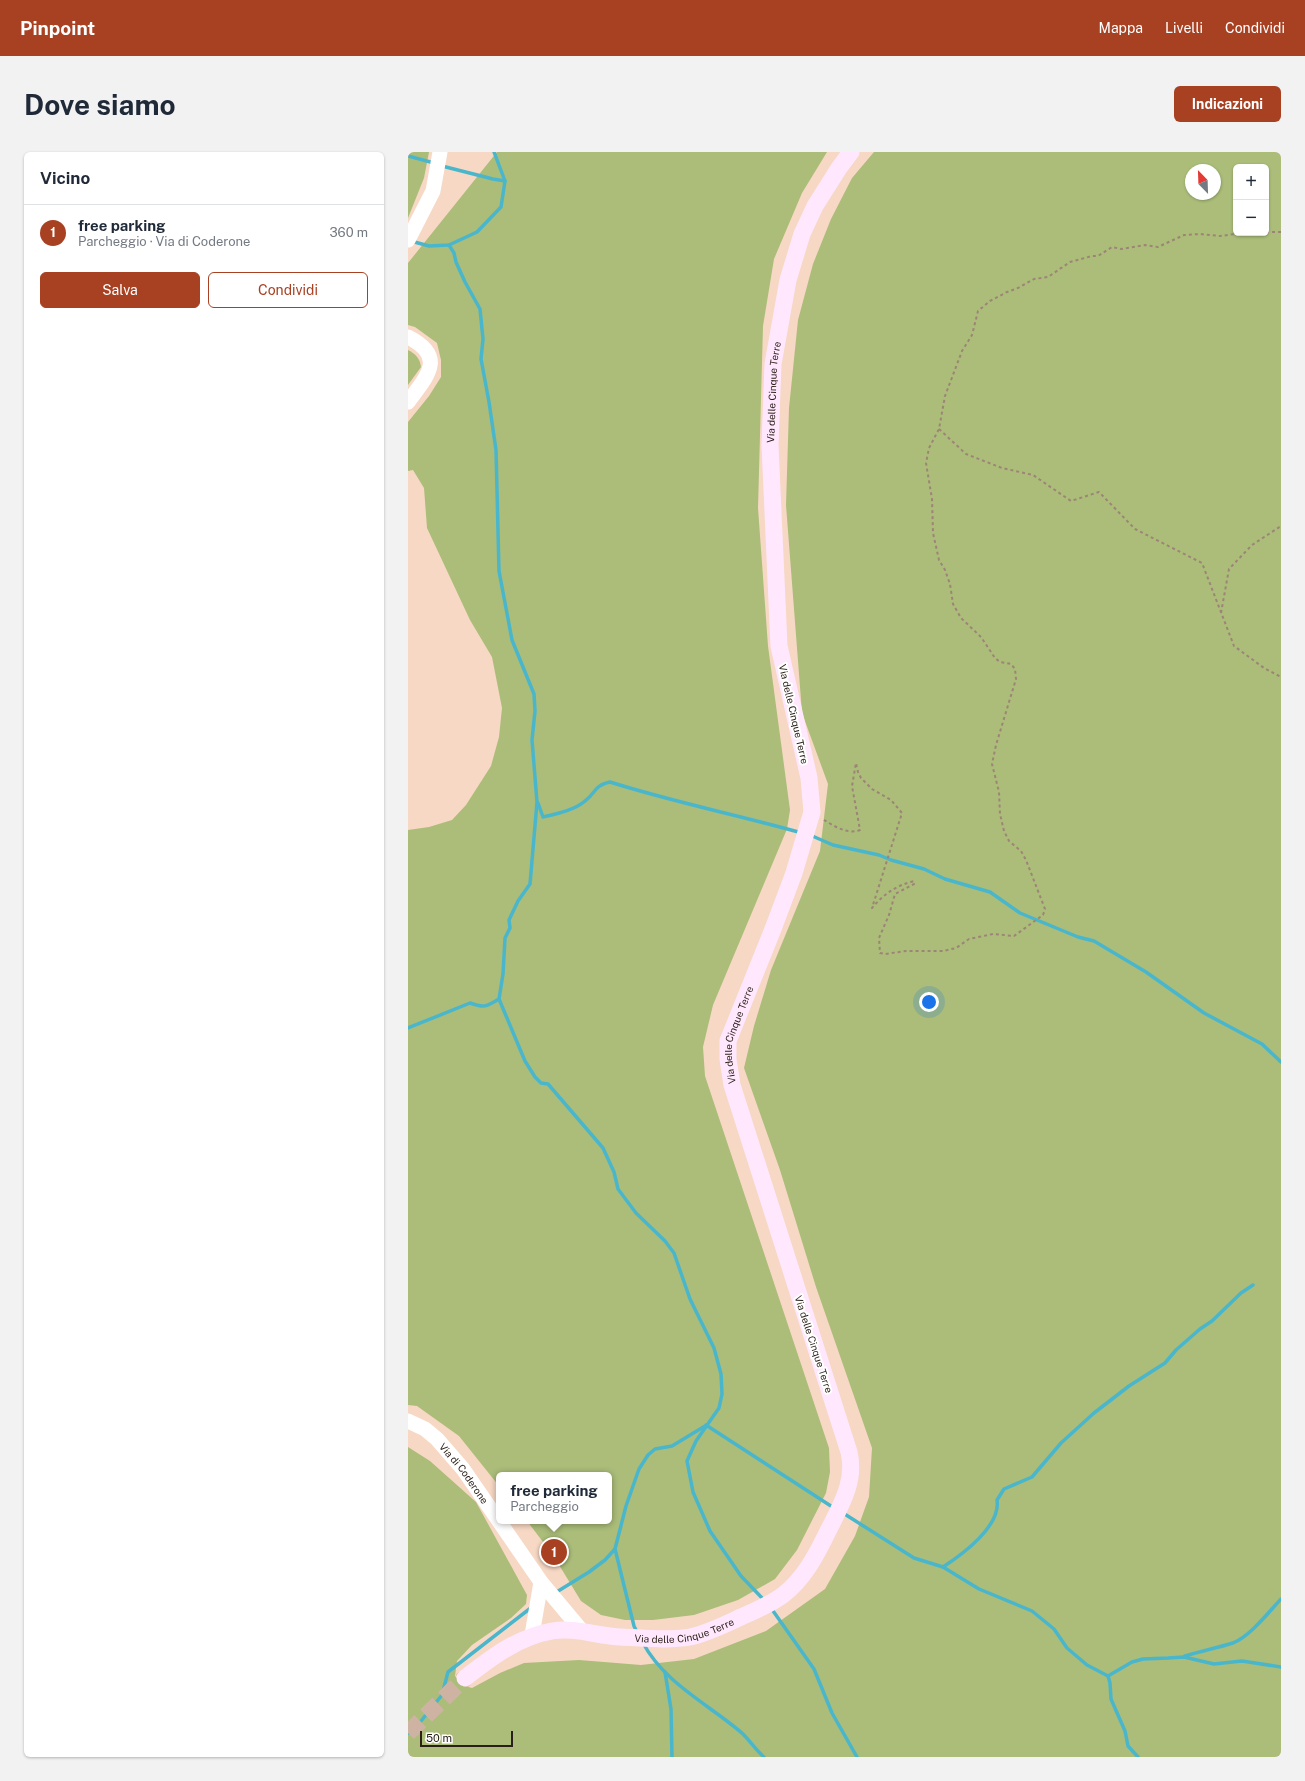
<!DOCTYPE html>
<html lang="it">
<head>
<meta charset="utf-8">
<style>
	:root { --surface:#fff; --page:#f2f2f3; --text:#1f2937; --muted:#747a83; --line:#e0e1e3; --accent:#a84022 }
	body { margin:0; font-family:"Public Sans",sans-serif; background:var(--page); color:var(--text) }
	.controls { position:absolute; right:12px; top:12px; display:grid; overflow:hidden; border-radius:6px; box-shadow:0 1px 3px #0004 }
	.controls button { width:36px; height:36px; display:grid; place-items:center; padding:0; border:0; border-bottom:1px solid var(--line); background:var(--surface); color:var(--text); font:20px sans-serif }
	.compass { position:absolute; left:777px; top:12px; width:36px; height:36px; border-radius:50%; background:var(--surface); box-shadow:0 1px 3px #0004; rotate:337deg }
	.scale { position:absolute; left:12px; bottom:10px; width:93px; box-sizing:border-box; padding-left:4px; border:2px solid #2a1f18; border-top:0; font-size:11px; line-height:14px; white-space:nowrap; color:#2a1f18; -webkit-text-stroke:3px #fff; paint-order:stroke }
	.you { position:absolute; left:521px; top:850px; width:14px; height:14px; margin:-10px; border:3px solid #fff; border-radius:50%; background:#1a73e8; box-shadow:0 0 0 6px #1a73e833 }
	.badge { display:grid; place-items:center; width:26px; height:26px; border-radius:50%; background:var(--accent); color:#fff; font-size:13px; font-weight:700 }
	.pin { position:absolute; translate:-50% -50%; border:2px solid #fff; box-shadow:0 1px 4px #0006 }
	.popup { position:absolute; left:88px; top:1320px; width:116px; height:52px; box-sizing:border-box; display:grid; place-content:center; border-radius:6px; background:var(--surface); filter:drop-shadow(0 1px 3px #0005); font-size:13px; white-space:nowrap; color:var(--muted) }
	.popup b { font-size:15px; color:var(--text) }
	.popup::after { content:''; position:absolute; left:50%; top:100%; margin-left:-8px; border:8px solid transparent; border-top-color:var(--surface) }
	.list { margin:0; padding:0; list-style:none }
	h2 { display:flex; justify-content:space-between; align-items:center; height:52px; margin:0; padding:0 16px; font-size:17px }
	h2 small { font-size:13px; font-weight:400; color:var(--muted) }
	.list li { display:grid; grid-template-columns:26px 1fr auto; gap:12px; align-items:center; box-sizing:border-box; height:56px; padding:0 16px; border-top:1px solid var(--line) }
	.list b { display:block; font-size:15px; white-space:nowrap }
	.list p { margin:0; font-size:13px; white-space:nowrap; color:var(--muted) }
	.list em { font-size:13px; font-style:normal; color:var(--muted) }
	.actions { display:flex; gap:8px; padding:12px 16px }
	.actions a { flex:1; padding:9px 0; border:1px solid var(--accent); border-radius:6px; text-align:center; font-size:14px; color:var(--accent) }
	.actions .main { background:var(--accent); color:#fff }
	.map { position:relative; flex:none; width:873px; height:1605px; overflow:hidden; border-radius:6px }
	header { display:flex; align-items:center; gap:24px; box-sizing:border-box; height:56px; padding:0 20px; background:var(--accent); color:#fff }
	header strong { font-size:19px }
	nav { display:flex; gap:22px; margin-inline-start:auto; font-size:14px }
	.intro { display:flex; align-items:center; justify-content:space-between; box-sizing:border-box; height:96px; padding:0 24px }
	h1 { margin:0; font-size:28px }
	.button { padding:10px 18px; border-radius:6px; background:var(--accent); color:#fff; font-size:14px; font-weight:700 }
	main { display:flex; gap:24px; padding:0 24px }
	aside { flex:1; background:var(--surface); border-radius:6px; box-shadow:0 1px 3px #0004 }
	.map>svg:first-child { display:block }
	.green { fill:#abbd79; fill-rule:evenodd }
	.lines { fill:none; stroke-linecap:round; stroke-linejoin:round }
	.stream { stroke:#4ab6cc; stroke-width:3.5 }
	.secondary-tunnel { stroke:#ceb3a2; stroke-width:17; stroke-dasharray:17 8; stroke-linecap:butt }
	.path { stroke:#9c8577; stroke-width:2; stroke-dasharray:3 3; stroke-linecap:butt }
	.tertiary { stroke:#fff; stroke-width:15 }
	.secondary { stroke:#ffe8fe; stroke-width:17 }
	.labels { text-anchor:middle; stroke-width:4; stroke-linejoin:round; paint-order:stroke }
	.street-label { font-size:10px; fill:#2a1f18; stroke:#fff }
</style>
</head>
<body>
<header>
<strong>Pinpoint</strong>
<nav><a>Mappa</a><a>Livelli</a><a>Condividi</a></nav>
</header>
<div class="intro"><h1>Dove siamo</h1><a class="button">Indicazioni</a></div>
<main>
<aside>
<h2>Vicino<small></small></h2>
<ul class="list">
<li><span class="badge">1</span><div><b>free parking</b><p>Parcheggio · Via di Coderone</p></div><em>360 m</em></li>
</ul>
<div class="actions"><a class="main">Salva</a><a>Condividi</a></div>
</aside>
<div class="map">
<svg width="873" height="1605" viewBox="0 0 873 1605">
	<rect width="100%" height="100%" fill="#f7d8c4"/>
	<g class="green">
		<path d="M0,0h21l-5,26 -16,40z"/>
		<path d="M89,0h330l-25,41 -28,66 -11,67 -5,182 10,138 22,164 -3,19 -74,176 -10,42 2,29 124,372 1,24 -4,21 -29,57 -22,29 -37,21 -44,15 -41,5h-28l-24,-5 -20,-14 -28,-46 -26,-34h82v-46h-110v11l-40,-50 -42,-30 -9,-1v-575l21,-3 23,-7 14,-15 25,-39 8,-29 3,-29 -10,-51 -22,-37 -43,-92 -3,-40 -11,-18 -5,1v-49l21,-26 12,-19v-17l-4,-17 -22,-16 -7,-2v-62z"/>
		<path d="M466,0h407v1605h-873v-310l22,14 46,41 51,93 -1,9 -15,14 -39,27 -15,16 -2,15 10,10 7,2 28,-15 24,-10 55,-3 62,5 53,-6 72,-28 59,-42 30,-53 14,-39 3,-49 -56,-161 -36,-117 -36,-102 10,-42 17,-56 49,-119 8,-67 -26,-71 -16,-208 3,-97 9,-88 15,-56 18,-45 21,-41zM828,15h30v66h-30zM783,18h24v24h-24z"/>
		<path d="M0,198c8,4 12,9 13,17l-13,18z"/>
	</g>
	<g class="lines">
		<g class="stream">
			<path d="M0,4l26,7"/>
			<path d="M34,14l51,13 12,2"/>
			<path d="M3,89l18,5 20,-1 28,-13 24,-25 4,-26 -11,-29"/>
			<path d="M41,93l5,8 2,9 9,20 15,27 3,30 -2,20 8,43 7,48 3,121 13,69 22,54 1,17 -3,29 5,62 -7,82 -12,17 -9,19 1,8 -5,10 -2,36 -4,25 26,62 10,16 6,6 7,1 55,64 11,24 4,17 18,24 29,28 9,12 16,46 24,49 7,26 1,20 -3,14 -23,33 -9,20 6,31 17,39 31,45 23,24"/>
			<path d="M130,651l5,14c13,-3 32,-7 42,-16 12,-9 8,-15 25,-19 63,20 128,33 192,51"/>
			<path d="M402,683l23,10 46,10 12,5 33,9 21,10 45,13 30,21 58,24 16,4 52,31 58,41 58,31 19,18"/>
			<path d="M0,876l62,-25c14,5 16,4 29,-4"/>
			<path d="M298,1273l128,83"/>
			<path d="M435,1361l71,45 29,9 36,22 53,22 22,18 13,19 20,17 21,11 2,7 1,16 14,32 3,15 10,11"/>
			<path d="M207,1397l19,77 3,6"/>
			<path d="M535,1415c20,-13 58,-41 54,-67l7,-11 28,-12 29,-34 33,-30 35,-27 36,-23 11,-13 24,-21 12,-8 29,-28 12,-8"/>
			<path d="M147,1441l34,-21 16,-12 10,-11 11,-43 13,-37 9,-14 7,-6 17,-3 33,-20"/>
			<path d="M363,1456l43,61 18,44 25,44"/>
			<path d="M235,1491c22,41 67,62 100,91 7,7 13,16 21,23"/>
			<path d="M777,1504c16,-5 32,-8 48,-13 17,-7 35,-30 48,-44"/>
			<path d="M257,1520l6,37 1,48"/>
			<path d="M700,1524l24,-14 11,-3 25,-1 16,-1 30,7 28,-3 39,6"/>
			<path d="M0,1581l9,-7 25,-31 6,-23 84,-65"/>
		</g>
		<path class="secondary-tunnel" d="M0,1581l57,-55"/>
		<g class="path">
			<path d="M858,80h15"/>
			<path d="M531,277l27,25 36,14 31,7 38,26 28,-9 36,37 67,34 32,83 30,22 17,9"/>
			<path d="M813,461l8,-44 23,-24 29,-19"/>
			<path d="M416,668c10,6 24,15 36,10l-8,-44 4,-23 2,9 3,6 11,11 19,11 11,13 -30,95c12,-14 23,-22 42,-27v3l-19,10 -6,21 -10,23 1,15 5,1 21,-3h37l13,-3 13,-9 24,-5 21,2 29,-21 2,-6 -19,-49 -5,-9 -12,-10 -5,-10 -4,-17 -1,-22 -7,-28 4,-19 20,-66 -1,-10 -4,-5 -11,-2 -5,-4 -14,-21 -20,-19 -8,-14 -3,-20 -5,-14 -6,-10 -6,-27 -1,-34 -6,-36 3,-15 10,-19 6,-33 17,-45 10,-16 6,-24 12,-10 17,-9 11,-4 16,-9 14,-2 22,-15 22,-6h6l14,-9 9,2 24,-4 13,2 26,-12 16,-1 20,2 23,-3"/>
		</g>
		<g class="tertiary">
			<path d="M0,88l25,-49 7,-39"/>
			<path d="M0,185c39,20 19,39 0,65"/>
			<path id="s1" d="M0,1269l17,8 12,10 26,30 78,113 41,49"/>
			<path d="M124,1483l9,-53"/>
		</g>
		<path class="secondary" id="s2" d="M57,1526c27,-21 53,-41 87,-47 22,-4 46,5 69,6 23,1 47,4 69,0 18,-4 34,-12 51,-20 14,-6 30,-13 42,-22 21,-16 34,-41 45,-64 13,-26 28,-50 21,-79l-117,-367 -4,-26v-18l45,-112 21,-56 18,-61 -3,-34 -30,-132 -9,-201 3,-81 15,-84 14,-46 13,-28 24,-38 12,-16"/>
	</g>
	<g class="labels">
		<g class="street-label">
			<text dy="4" stroke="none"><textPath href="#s2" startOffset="1601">Via delle Cinque Terre</textPath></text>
			<text transform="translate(386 562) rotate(77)" y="4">Via delle Cinque Terre</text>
			<text dy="4" stroke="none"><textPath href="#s2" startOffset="941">Via delle Cinque Terre</textPath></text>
			<text transform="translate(406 1192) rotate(72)" y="4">Via delle Cinque Terre</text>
			<text dy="4" stroke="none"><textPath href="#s1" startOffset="78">Via di Coderone</textPath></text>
			<text dy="4" stroke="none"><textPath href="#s2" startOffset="234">Via delle Cinque Terre</textPath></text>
		</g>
	</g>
</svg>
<div class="controls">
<button>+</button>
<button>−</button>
</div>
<svg class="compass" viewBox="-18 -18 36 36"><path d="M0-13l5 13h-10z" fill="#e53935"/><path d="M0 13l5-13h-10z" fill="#747a83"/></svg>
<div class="scale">50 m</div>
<div class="you"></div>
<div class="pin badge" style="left:146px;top:1400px">1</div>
<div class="popup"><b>free parking</b>Parcheggio</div>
</div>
</main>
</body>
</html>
